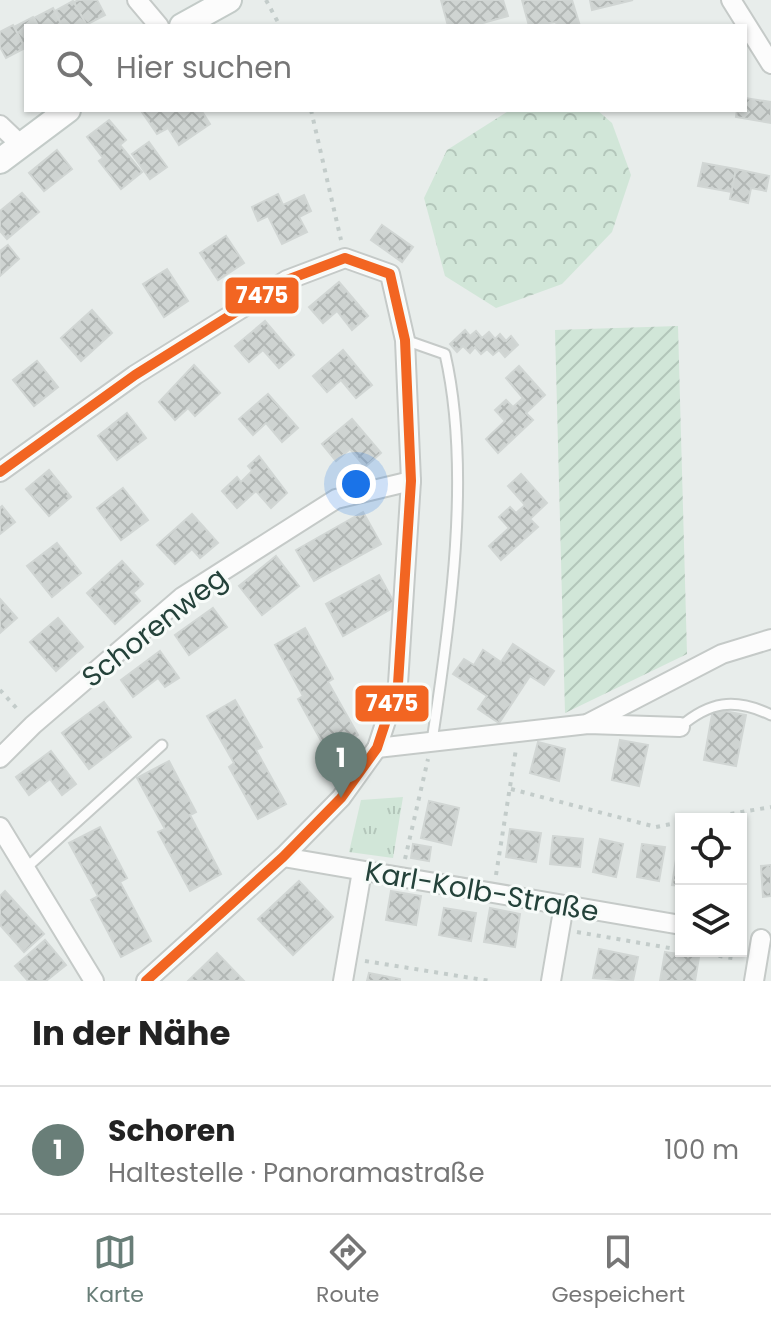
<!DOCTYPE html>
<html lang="de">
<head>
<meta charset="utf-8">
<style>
	:root { --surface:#fff; --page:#f2f2f2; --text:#222; --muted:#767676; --line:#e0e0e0; --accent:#697e78 }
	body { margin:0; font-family:Poppins,sans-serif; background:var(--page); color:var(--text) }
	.controls { position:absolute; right:24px; bottom:24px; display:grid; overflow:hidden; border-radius:0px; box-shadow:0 2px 6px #0004 }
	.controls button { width:72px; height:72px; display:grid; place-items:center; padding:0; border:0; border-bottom:2px solid var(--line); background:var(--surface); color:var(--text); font:40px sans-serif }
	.you { position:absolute; left:356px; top:484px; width:28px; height:28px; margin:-20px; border:6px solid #fff; border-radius:50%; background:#1a73e8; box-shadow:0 0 0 12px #1a73e833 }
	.badge { display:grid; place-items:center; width:52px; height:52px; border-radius:50%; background:var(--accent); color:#fff; font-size:26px; font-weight:700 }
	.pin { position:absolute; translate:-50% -66px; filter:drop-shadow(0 2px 4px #0008) }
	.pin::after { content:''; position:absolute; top:42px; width:28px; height:24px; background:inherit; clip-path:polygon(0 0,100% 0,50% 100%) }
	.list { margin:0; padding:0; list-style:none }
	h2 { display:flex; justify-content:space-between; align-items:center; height:104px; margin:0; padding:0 32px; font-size:34px }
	h2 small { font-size:26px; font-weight:400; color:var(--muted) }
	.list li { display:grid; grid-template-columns:52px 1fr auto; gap:24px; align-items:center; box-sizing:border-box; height:128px; padding:0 32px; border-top:2px solid var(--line) }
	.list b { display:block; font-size:30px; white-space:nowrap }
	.list p { margin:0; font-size:26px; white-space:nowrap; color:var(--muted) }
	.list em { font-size:26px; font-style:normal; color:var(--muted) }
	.icon { flex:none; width:44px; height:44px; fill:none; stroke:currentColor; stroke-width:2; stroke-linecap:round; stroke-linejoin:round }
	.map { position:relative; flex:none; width:771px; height:981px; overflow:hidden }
	.search { position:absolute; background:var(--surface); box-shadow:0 2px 6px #0004; left:24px; right:24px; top:24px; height:88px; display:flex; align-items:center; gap:20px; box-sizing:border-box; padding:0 28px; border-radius:0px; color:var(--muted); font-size:30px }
	.sheet { height:232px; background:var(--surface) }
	nav { display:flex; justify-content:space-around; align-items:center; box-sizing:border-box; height:112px; border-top:2px solid var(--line); background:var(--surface); font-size:22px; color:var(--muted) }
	nav a { display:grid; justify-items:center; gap:4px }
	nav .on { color:var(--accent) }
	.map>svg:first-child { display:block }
	.grass { fill:url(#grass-tufts) }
	.forest { fill:url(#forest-crowns) }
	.garden { fill:url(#garden-furrows) }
	.building { fill:url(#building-cross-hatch); stroke:#d1d6d4; stroke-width:2 }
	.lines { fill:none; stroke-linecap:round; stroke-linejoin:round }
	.lane-casing { stroke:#c5cac8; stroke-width:13 }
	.street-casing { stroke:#c5cac8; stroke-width:22 }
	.secondary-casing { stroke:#c3cbc8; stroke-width:28 }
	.path { stroke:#c3ccca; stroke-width:4; stroke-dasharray:4 6; stroke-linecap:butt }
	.lane { stroke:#fcfcfc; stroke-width:9 }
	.street { stroke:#fcfcfc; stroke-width:18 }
	.secondary { stroke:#fcfcfc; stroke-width:24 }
	.bus-1-casing { stroke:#f7fbf9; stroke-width:16 }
	.bus-1 { stroke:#f26522; stroke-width:10 }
	.labels { text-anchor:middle; stroke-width:6; stroke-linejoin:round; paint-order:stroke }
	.street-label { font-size:28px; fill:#24423a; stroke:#f7fbf9 }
	.line-badge { stroke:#f7fbf9; stroke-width:3 }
	.badge-label { font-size:22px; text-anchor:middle; font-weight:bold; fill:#fff }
</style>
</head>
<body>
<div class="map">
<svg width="771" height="981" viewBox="0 0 771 981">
	<defs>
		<pattern id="grass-tufts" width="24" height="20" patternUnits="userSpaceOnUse" patternTransform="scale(2)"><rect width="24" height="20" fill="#d1e6d8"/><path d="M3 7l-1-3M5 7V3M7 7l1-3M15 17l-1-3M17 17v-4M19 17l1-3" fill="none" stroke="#b3c6ba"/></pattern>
		<pattern id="forest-crowns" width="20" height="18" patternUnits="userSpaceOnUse" patternTransform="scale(2)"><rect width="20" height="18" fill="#d1e6d8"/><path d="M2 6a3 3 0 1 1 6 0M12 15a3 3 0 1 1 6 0" fill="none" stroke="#b3c6ba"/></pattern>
		<pattern id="garden-furrows" width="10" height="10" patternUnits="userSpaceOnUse" patternTransform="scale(2)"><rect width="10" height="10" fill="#d1e6d8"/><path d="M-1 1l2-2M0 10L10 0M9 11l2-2" fill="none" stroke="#b3c6ba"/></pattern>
		<pattern id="building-cross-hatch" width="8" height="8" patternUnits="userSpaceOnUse" patternTransform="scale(2)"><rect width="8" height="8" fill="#cfd4d2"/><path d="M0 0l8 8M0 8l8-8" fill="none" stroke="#b2b7b5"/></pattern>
	</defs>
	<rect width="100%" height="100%" fill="#e8edeb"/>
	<path class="grass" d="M403,797l-10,61 -44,-6 12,-52z"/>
	<path class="forest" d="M510,110h87l15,13 19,52 -19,57 -50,52 -66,24 -51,-32 -21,-78 23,-48z"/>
	<path class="garden" d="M678,326l9,328 -122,59 -10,-383z"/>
	<g class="building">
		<path d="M79,0h18l8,15 -19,10 -12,-23z"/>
		<path d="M441,0h62l5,16 -36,10h-24z"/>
		<path d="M522,0h50l8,26h-23l-1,-4 -27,4z"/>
		<path d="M590,0h43l-41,10z"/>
		<path d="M73,1l13,23 -24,2 -7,-15z"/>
		<path d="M53,8l9,18h-24l-4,-8z"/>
		<path d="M33,17l5,9h-12v24l-12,-23z"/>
		<path d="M13,25l12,23 -19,10 -6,-11v-15z"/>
		<path d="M745,98l26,4v21l-35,-6 1,-7h8z"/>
		<path d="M144,110h57l9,14 -31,21 -11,-17 -11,6 -15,-22z"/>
		<path d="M109,120l17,20 -6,5 22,27 -21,17 -22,-28 4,-3 -16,-21z"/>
		<path d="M149,142l18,25 -17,12 -18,-25z"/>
		<path d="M57,150l15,19 -28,22 -15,-18z"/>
		<path d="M703,163l33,6 -4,23 -34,-6z"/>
		<path d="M736,169l33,7 -3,15 -15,-3 -3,15 -18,-4z"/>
		<path d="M22,193l17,19 -32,27 -7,-8v-20z"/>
		<path d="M278,194l5,11 21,-10 7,16 -12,6 8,15 -25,12 -14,-28 -10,5 -6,-14z"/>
		<path d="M382,225l31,22 -11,15 -31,-22z"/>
		<path d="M226,236l18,27 -26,17 -18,-27z"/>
		<path d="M8,245l11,14 -19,17v-25z"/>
		<path d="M167,269l21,32 -24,16 -21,-33z"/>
		<path d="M339,282l29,34 -16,14 -15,-19 -14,12 -14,-16z"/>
		<path d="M92,310l20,23 -31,28 -20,-23z"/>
		<path d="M265,321l29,34 -15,13 -16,-18 -14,12 -14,-16z"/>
		<path d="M465,330l5,6 6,-5 6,7 7,-6 6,7 5,-5 6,7 5,-5 7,9 -13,12 -6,-7 -6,5 -6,-6 -6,5 -6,-7 -5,6 -7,-7 -6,6 -7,-8z"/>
		<path d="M343,350l29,35 -16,13 -15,-18 -14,12 -14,-16z"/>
		<path d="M37,361l21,26 -24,19 -21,-26z"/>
		<path d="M194,365l26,28 -25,23 -7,-8 -13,12 -16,-18z"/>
		<path d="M519,366l26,29 -19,18 7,7 -35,33 -12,-14 19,-18 -10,-11 11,-10 7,7 10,-9 -17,-20z"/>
		<path d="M268,394l30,34 -16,14 -16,-19 -13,12 -14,-16z"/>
		<path d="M127,413l19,25 -29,22 -19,-24z"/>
		<path d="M352,419l29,34 -16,14 -15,-18 -14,12 -14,-17z"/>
		<path d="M259,456l28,37 -16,15 -15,-17 -19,17 -15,-17 15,-14 4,5 11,-11 -4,-5z"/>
		<path d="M49,470l22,27 -22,19 -23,-27z"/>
		<path d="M521,474l26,29 -17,16 8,8 -37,33 -12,-14 20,-18 -10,-11 11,-10 6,6 9,-8 -17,-19z"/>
		<path d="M123,488l25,32 -27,20 -24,-32z"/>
		<path d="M2,506l13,16 -15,12v-26z"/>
		<path d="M363,512l18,32 -67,37 -18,-31z"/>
		<path d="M192,514l26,29 -18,15 -8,-9 -17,15 -18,-19z"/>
		<path d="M57,543l24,30 -29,24 -25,-31z"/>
		<path d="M276,556l23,30 -37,29 -23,-29z"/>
		<path d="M122,561l21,23 -10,9 7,8 -25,23 -28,-31z"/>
		<path d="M379,575l17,31 -53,30 -17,-32z"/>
		<path d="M0,599l17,19 -17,15z"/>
		<path d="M213,608l14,19 -38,28 -14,-20z"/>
		<path d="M58,618l25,29 -27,24 -26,-29z"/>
		<path d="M305,628l28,51 -5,3 30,53 -30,18 -30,-54 5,-3 -28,-51z"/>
		<path d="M513,644l41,27 -10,14 -14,-9 -31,47 -21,-14 9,-13 -34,-22 11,-15 10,6 9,-15 18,12z"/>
		<path d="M160,651l19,27 -14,9 -7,-9 -25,19 -12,-17z"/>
		<path d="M235,700l27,47 -6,3 30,54 -28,15 -29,-52 5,-4 -27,-47z"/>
		<path d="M104,702l27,35 -42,32 -27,-36z"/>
		<path d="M713,709l33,6 -10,51 -32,-6z"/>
		<path d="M620,740l28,5 -9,41 -27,-6z"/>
		<path d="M538,742l27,7 -6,32 -29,-8z"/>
		<path d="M51,751l25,33 -14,11 -12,-16 -21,16 -13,-18z"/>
		<path d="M169,761l27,51 -6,3 31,59 -31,17 -32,-59 7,-3 -28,-51z"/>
		<path d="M429,801l30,7 -8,37 -30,-7z"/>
		<path d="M100,827l27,51 -7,4 31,59 -30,16 -30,-57 7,-4 -29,-53z"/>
		<path d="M510,829l31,4 -5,29 -30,-5z"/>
		<path d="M553,836l30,3 -3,28 -30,-3z"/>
		<path d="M600,839l23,5 -7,33 -23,-5z"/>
		<path d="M413,844l18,3 -2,14 -18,-3z"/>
		<path d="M642,844l23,3 -6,34 -22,-4z"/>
		<path d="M677,853h4v33l-9,-1z"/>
		<path d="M771,865v31l-8,1 -2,-31z"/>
		<path d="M299,881l34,36 -40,38 -35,-36z"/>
		<path d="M5,891l39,43 -20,18 -24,-27v-29z"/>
		<path d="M391,891l30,5 -5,29 -30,-5z"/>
		<path d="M444,908l32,5 -5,28 -32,-6z"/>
		<path d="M490,908l30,6 -5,33 -31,-5z"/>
		<path d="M45,940l21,25 -20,16h-18l-13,-15z"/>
		<path d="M599,949l39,8 -5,24 -40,-3z"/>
		<path d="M665,952l34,5 -4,24h-35z"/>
		<path d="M217,953l27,28h-56z"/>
		<path d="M369,973l31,6v2h-33z"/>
	</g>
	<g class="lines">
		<g class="lane-casing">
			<g id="lane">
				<path d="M405,340l40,14c27,117 5,269 -13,387"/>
				<path d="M680,727c29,-25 54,-30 91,-12"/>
				<path d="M25,869l137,-124"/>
			</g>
		</g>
		<g class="street-casing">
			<g id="street">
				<path d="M137,0l22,26"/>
				<path d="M731,0l40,64"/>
				<path d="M0,125l21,20"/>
				<path d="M0,472l135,-97 152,-95 58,-22 45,16 15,66 6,141 -13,203 -21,64 -36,50 -58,59 -137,124"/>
				<path d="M589,723l133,-69 49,-15"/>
				<path d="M377,748l211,-24 92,3"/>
				<path d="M0,758l33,-33 149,-128 154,-98 75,-18"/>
				<path d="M0,827l94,154"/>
				<path d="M283,857l398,68"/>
				<path d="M343,981l19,-110"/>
				<path d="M551,981l13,-76"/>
				<path d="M754,981l7,-42"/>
			</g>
		</g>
		<g class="secondary-casing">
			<g id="secondary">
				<path d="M182,26l47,-26"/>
				<path d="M0,161l68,-51"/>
			</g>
		</g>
		<g class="path">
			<path d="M266,0l14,26"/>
			<path d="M311,110l30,130"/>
			<path d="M0,690l20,22"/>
			<path d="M511,789l145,38 25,-5"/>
			<path d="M701,819l70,-12"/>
			<path d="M405,859l23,-100"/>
			<path d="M496,875l20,-126"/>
			<path d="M577,932l104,18"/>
			<path d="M689,951l49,8"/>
			<path d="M365,961l125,20"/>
		</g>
		<use href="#lane" class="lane"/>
		<use href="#street" class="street"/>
		<use href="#secondary" class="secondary"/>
		<g class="bus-1-casing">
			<path id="bus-1" d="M0,472l135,-97 152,-95 58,-22 45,16 15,66 6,141 -13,203 -21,64 -36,50 -58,59 -137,124"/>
		</g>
		<use href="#bus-1" class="bus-1"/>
	</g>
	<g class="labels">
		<g class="street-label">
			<text transform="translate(154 627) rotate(-38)" y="10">Schorenweg</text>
			<text transform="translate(482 891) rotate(10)" y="10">Karl-Kolb-Straße</text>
		</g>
	</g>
	<g class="line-badge">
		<rect x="224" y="276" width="76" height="39" rx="8" fill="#f26522"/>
		<rect x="354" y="684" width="76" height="39" rx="8" fill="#f26522"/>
	</g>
	<g class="badge-label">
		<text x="262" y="303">7475</text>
		<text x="392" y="711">7475</text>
	</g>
</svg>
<div class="controls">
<button><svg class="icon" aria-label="locate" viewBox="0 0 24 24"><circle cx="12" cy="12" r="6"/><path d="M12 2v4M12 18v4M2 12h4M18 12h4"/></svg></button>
<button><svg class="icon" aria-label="layers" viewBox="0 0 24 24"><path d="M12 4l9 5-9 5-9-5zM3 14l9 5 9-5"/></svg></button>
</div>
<div class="you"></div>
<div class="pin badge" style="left:341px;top:798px">1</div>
<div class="search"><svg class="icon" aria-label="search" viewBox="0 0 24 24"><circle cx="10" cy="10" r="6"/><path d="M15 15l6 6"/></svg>Hier suchen</div>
</div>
<section class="sheet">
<h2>In der Nähe<small></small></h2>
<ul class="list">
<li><span class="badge">1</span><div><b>Schoren</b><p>Haltestelle · Panoramastraße</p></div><em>100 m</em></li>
</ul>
</section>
<nav>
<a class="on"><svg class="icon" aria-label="map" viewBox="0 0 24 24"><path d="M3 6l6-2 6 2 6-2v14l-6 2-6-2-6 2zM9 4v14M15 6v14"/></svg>Karte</a>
<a><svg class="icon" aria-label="directions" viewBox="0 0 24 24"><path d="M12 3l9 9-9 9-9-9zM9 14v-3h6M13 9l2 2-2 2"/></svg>Route</a>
<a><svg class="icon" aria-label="saved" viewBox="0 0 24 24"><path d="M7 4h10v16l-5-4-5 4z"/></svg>Gespeichert</a>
</nav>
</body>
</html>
